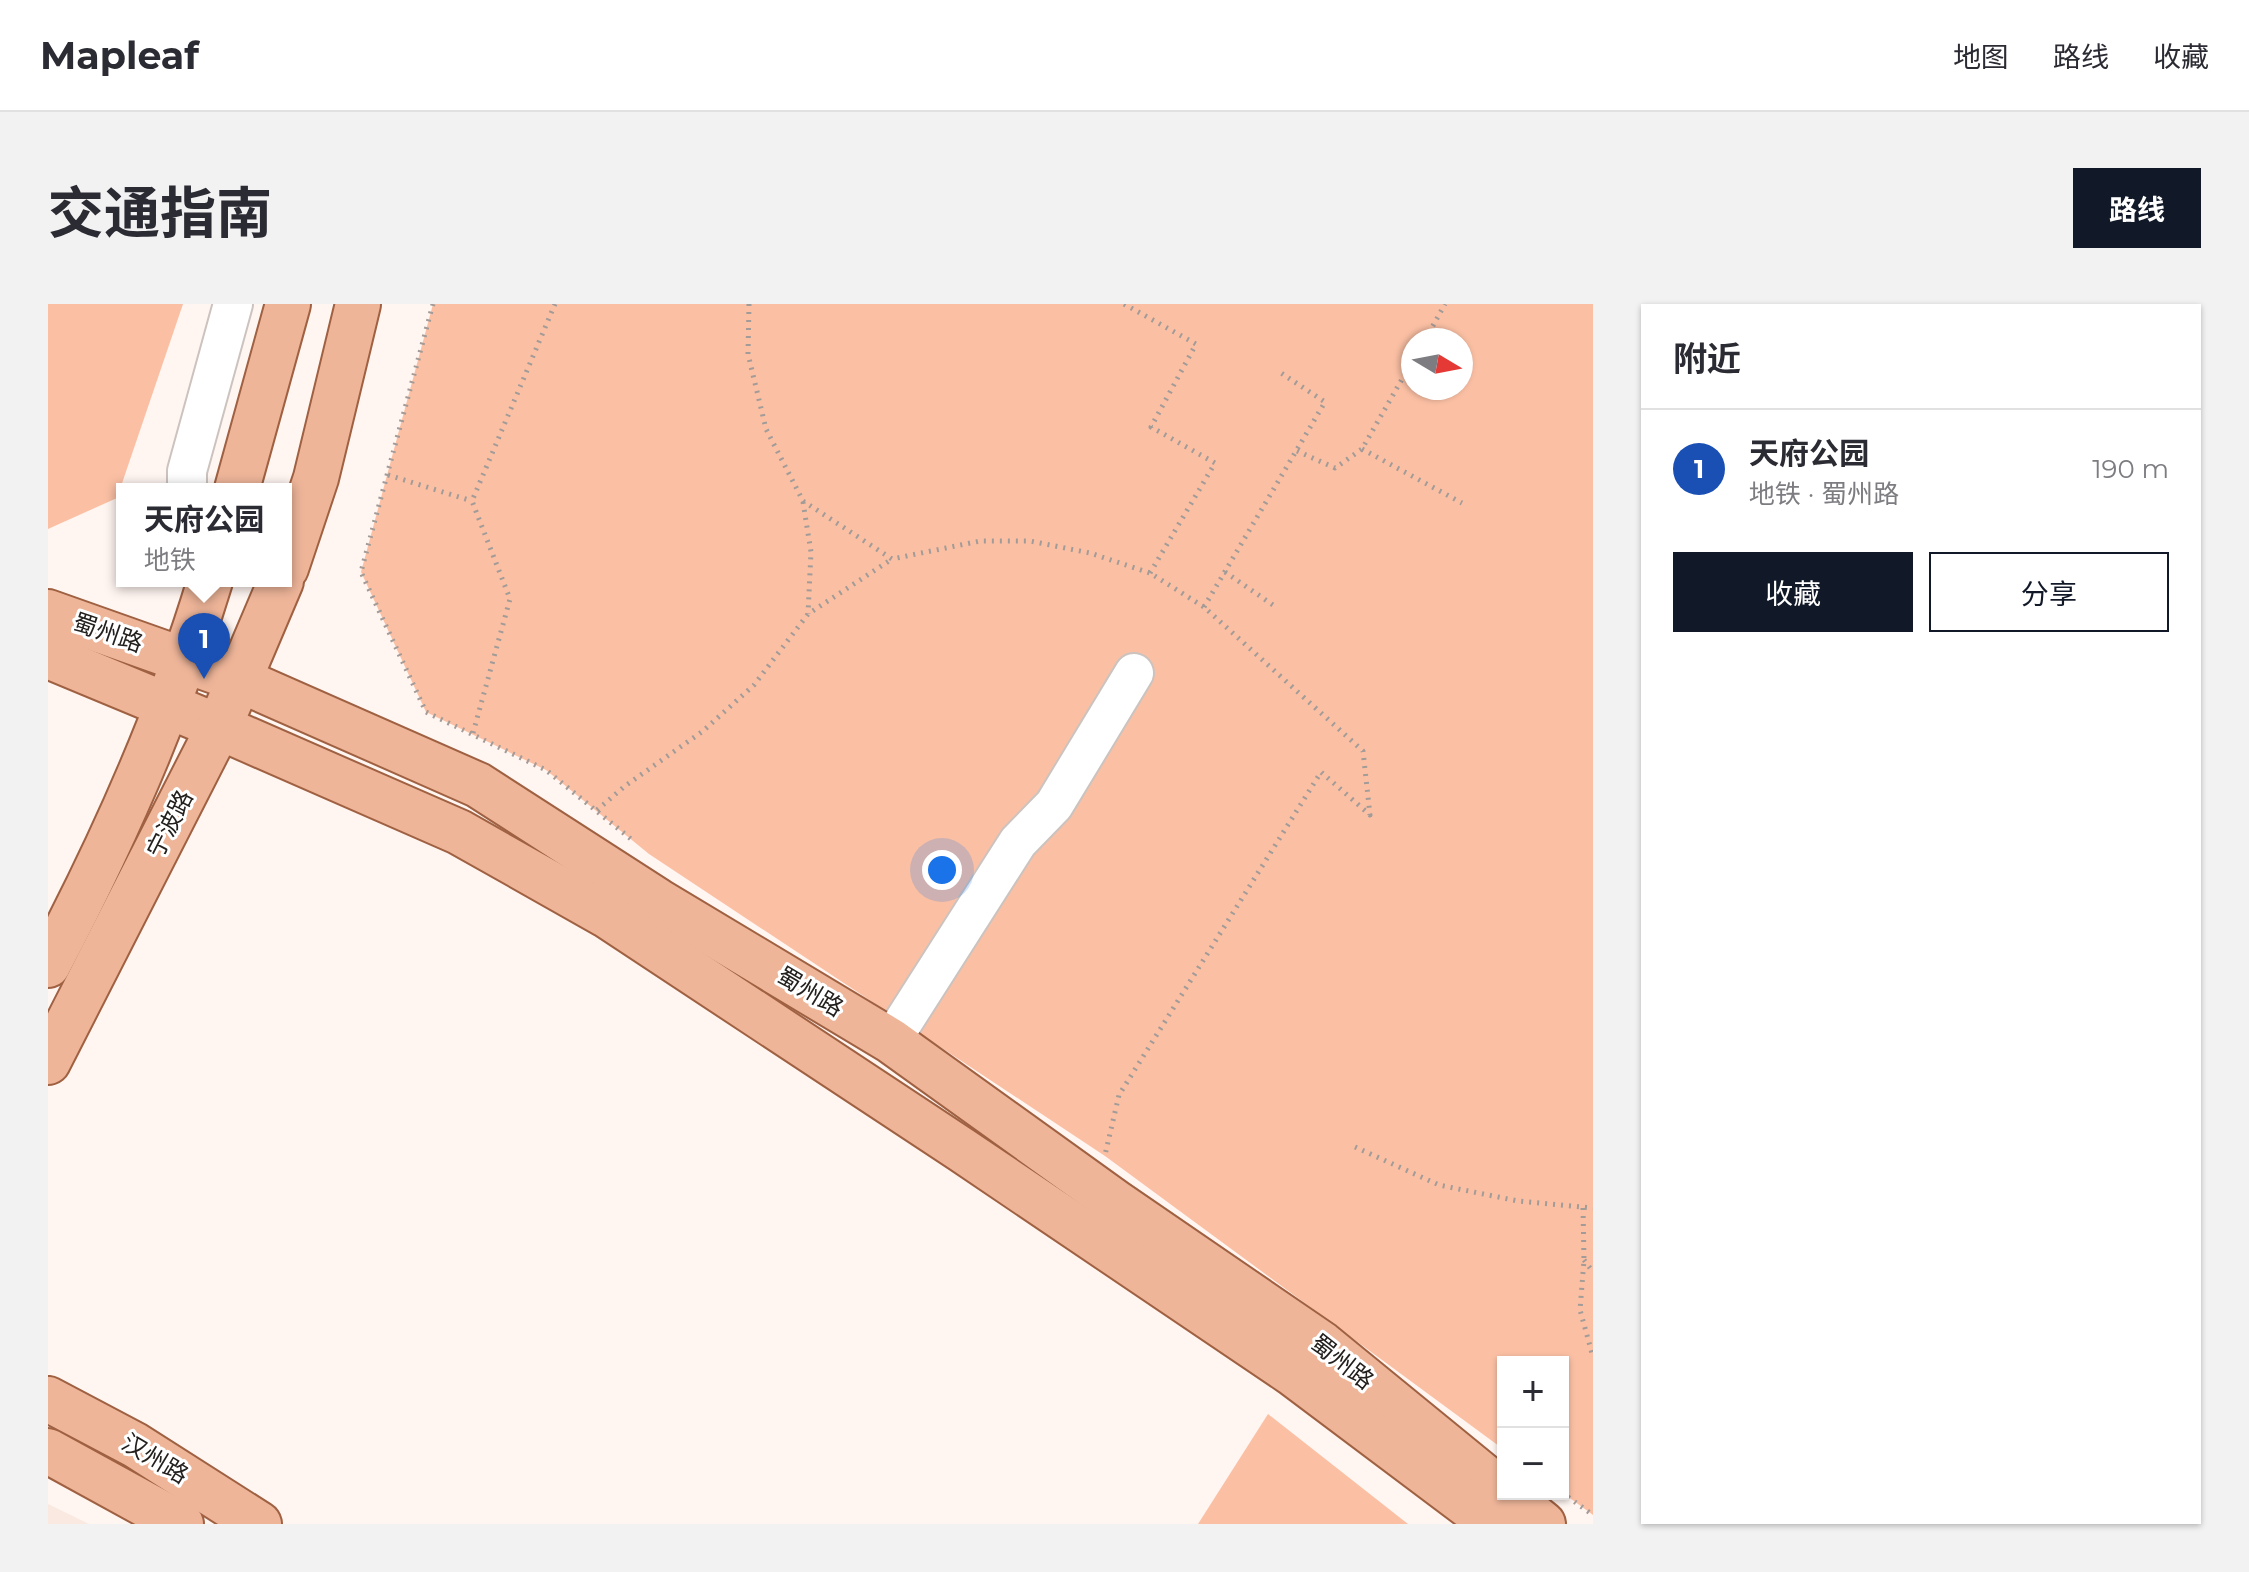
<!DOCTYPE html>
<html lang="zh">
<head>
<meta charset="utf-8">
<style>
	:root { --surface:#fff; --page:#f2f2f3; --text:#2b2b33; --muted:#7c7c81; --line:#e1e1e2; --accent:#111827 }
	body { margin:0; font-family:Montserrat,"Noto Sans SC",sans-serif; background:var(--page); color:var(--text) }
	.controls { position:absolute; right:24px; bottom:24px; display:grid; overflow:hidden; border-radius:0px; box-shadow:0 2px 6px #0004 }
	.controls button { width:72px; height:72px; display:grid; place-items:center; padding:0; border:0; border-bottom:2px solid var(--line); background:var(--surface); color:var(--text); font:40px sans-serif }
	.compass { position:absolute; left:1353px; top:24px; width:72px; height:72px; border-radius:50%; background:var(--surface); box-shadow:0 2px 6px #0004; rotate:100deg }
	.you { position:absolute; left:894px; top:566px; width:28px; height:28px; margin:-20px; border:6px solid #fff; border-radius:50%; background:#1a73e8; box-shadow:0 0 0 12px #1a73e833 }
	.badge { display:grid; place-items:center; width:52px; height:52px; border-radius:50%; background:var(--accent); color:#fff; font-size:26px; font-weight:700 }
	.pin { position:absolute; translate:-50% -66px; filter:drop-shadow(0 2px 4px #0008) }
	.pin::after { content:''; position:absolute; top:42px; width:28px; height:24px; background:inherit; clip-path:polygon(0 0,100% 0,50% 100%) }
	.popup { position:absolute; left:68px; top:179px; width:176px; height:104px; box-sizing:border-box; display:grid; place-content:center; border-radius:0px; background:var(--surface); filter:drop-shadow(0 2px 6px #0005); font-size:26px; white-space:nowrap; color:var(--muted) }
	.popup b { font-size:30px; color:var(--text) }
	.popup::after { content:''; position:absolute; left:50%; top:100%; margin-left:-16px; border:16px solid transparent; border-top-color:var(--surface) }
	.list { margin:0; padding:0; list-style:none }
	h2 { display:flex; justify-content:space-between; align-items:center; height:104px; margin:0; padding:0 32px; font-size:34px }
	h2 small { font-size:26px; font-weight:400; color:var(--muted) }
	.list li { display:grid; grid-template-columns:52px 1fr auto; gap:24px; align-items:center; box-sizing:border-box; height:120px; padding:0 32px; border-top:2px solid var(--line) }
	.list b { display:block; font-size:30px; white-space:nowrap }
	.list p { margin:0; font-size:26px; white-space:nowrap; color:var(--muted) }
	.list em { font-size:26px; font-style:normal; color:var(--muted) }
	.actions { display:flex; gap:16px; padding:24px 32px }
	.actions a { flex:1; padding:18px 0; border:2px solid var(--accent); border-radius:0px; text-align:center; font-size:28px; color:var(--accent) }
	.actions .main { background:var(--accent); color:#fff }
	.map { position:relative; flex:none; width:1545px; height:1220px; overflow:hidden; border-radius:0px }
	header { display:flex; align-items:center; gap:48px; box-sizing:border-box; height:112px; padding:0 40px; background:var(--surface); border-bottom:2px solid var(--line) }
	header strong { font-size:38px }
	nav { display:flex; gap:44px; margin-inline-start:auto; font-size:28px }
	.intro { display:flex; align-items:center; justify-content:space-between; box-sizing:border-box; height:192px; padding:0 48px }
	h1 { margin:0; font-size:56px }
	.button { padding:20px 36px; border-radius:0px; background:var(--accent); color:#fff; font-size:28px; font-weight:700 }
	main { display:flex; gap:48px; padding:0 48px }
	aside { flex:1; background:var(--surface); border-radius:0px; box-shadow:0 2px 6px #0004 }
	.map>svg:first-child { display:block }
	.built { fill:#fae9e1 }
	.green { fill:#fbc0a4; fill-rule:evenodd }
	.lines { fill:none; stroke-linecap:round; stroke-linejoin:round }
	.minor-casing { stroke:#ccc3bf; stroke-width:42 }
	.major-casing { stroke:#9f6142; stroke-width:48 }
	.path { stroke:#a29b98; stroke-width:5; stroke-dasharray:2 6; stroke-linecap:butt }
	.minor { stroke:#fff; stroke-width:38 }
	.major { stroke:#eeb599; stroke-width:44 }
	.labels { text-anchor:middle; stroke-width:6; stroke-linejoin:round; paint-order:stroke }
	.street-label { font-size:24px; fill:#23201e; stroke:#fff }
</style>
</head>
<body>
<header>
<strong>Mapleaf</strong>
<nav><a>地图</a><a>路线</a><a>收藏</a></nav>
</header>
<div class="intro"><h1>交通指南</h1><a class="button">路线</a></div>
<main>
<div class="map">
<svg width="1545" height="1220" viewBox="0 0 1545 1220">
	<rect width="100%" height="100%" fill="#fff5f1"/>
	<path class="built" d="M0,1200l41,20h-41z"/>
	<g class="green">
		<path d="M0,0h135l-66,194 -69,31z"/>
		<path d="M385,0h1160v1211l-30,-22v-131h-60v87l-398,-293 -456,-302 -103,-84 -120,-58 -65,-140zM1365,36h48v48h-48z"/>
		<path d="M1220,1110l140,110h-210z"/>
	</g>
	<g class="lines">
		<g class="minor-casing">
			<g id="minor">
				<path d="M139,185v-18l46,-167"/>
				<path d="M843,737l127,-199 36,-37 80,-132"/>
			</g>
		</g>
		<g class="major-casing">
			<g id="major">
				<path d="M189,185l51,-185"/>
				<path d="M238,264l30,-90 42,-174"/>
				<path d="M0,308l192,68 238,105 180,116 233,140 224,161 207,142 181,148"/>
				<path d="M0,352l171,71 240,105 147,83 356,235 330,223 201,151"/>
				<path d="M0,661c65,-123 122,-251 162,-384"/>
				<path d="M0,758l171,-335 62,-146"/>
				<path d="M0,1095l87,46 124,79"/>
				<path d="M0,1147l133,73"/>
				<path d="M1458,1190l37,30"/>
			</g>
		</g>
		<g class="path">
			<path d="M385,0l-72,268 65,140 120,58 85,69"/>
			<path d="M701,0l-1,50 18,75 37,72 89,58 88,-18h50l60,12 60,20 54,34 159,144 7,64 -49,-43 -202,323 -14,60"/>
			<path d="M1076,0l72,40 -45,83 64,36 -65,110"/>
			<path d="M1377,36l20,-36"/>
			<path d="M1314,145l100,54"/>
			<path d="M1249,147l38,17 27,-19 51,-89"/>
			<path d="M340,171l84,26"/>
			<path d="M755,198l8,50 -3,62"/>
			<path d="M1177,268l48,33"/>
			<path d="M1156,303l121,-205 -47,-31"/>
			<path d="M425,429l37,-134 -38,-98 83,-197"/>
			<path d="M549,506l28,-24 78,-55 51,-46 54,-71 84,-55"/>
			<path d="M1307,843l84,38 79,16 75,7"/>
			<path d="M1535,904l1,52 -4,50 13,47"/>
			<path d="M1536,956l9,12"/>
			<path d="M1520,1193l25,18"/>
		</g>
		<use href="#minor" class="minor"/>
		<use href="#major" class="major"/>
	</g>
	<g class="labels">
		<g class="street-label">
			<text transform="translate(60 329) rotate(19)" y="8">蜀州路</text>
			<text transform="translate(122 520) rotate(-63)" y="8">宁波路</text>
			<text transform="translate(762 688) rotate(31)" y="8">蜀州路</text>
			<text transform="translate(1294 1058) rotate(38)" y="8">蜀州路</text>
			<text transform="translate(107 1155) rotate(31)" y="8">汉州路</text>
		</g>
	</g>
</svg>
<div class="controls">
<button>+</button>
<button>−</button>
</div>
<svg class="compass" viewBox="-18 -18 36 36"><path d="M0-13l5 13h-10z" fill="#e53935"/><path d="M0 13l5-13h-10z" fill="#7c7c81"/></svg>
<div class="you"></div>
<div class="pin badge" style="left:156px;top:375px;background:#1a4fb4">1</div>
<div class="popup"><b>天府公园</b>地铁</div>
</div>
<aside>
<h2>附近<small></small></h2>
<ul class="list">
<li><span class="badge" style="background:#1a4fb4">1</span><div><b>天府公园</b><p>地铁 · 蜀州路</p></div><em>190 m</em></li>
</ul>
<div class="actions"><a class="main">收藏</a><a>分享</a></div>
</aside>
</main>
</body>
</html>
